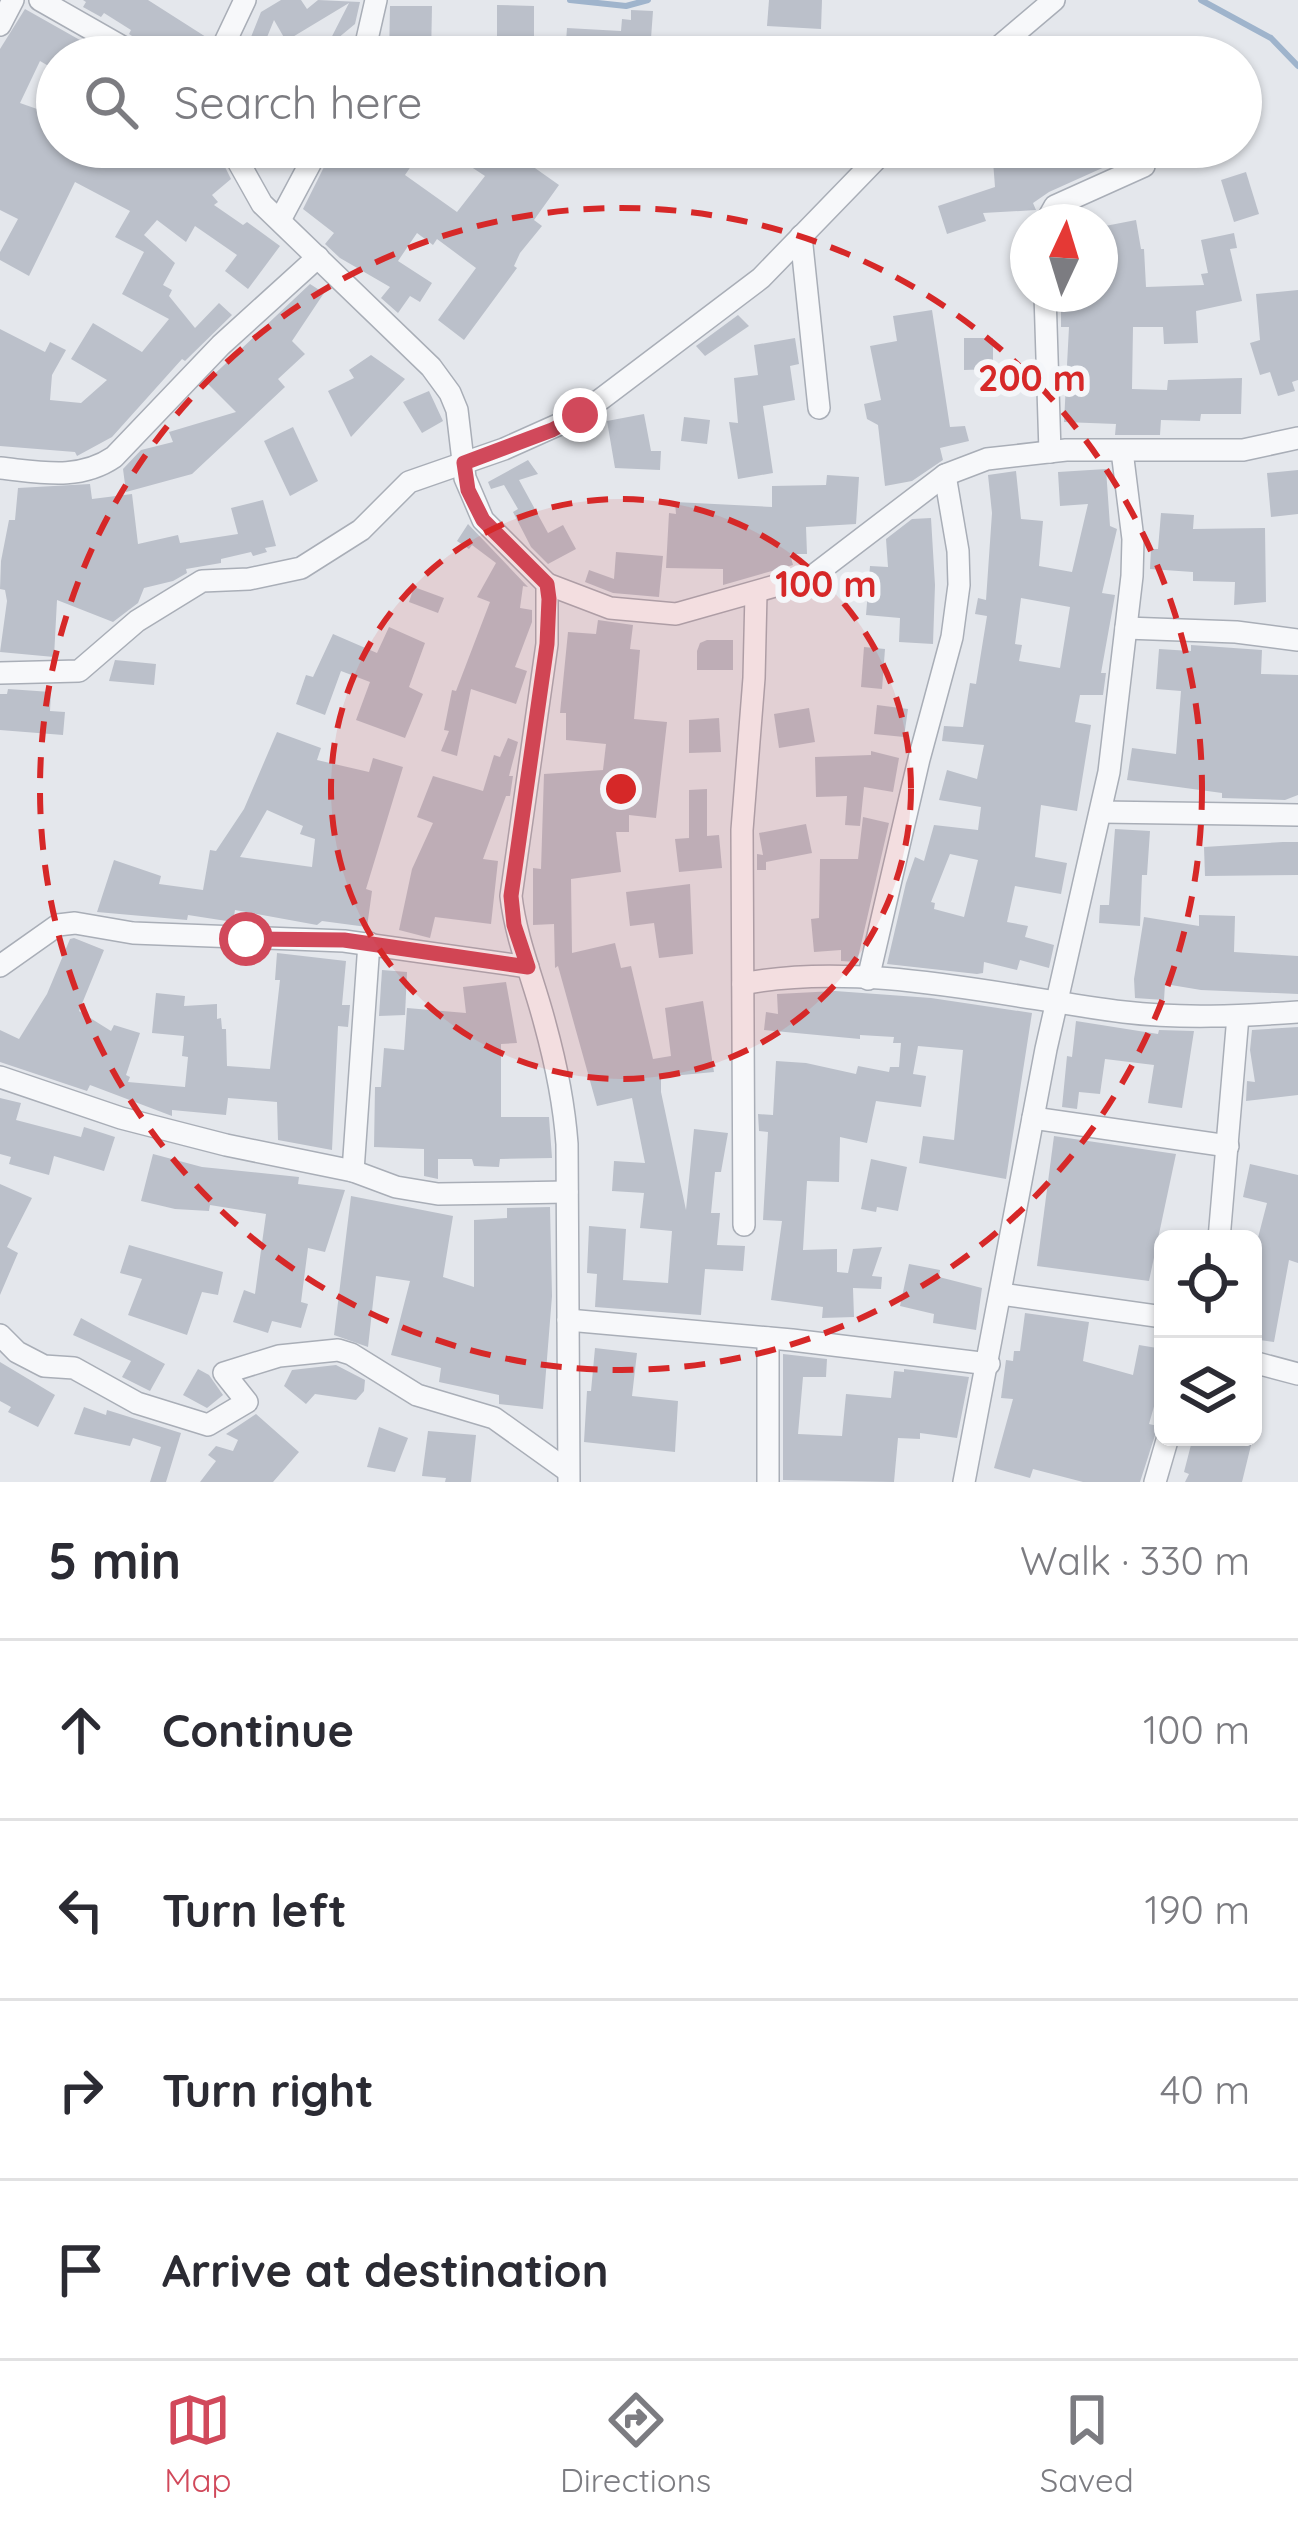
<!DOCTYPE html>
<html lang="en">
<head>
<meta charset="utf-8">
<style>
	:root { --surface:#fff; --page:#f2f2f3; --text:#2b2b33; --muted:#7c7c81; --line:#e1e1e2; --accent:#d1495b }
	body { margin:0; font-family:Quicksand,sans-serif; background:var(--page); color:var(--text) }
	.controls { position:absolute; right:36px; bottom:36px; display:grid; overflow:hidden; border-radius:18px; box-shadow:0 3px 9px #0004 }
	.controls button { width:108px; height:108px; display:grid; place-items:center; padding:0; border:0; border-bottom:3px solid var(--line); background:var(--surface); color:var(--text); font:60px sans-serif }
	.compass { position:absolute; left:1010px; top:204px; width:108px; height:108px; border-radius:50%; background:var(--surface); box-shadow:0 3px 9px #0004; rotate:4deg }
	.stop { position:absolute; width:36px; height:36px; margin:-27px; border:9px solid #d1495b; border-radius:50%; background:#fff }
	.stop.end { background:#d1495b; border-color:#fff; box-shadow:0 3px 12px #0008 }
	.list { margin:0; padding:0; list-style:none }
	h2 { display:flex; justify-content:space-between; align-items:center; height:156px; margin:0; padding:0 48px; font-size:51px }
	h2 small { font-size:39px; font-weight:400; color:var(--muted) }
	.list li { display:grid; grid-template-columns:78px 1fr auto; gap:36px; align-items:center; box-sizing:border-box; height:180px; padding:0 48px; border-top:3px solid var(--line) }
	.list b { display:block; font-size:45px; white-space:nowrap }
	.list em { font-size:39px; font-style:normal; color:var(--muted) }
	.icon { flex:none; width:66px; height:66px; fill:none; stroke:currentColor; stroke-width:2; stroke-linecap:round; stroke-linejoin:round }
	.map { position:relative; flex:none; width:1298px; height:1482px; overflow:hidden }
	.search { position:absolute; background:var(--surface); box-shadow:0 3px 9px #0004; left:36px; right:36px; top:36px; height:132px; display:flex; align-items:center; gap:30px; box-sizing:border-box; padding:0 42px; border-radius:66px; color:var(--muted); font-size:45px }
	.sheet { height:876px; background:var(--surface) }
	nav { display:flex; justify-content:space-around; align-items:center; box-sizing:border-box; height:168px; border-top:3px solid var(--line); background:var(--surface); font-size:33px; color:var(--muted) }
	nav a { display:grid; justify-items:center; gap:6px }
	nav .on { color:var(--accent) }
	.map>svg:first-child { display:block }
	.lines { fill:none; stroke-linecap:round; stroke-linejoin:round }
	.stream { stroke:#9fb4cc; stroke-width:6 }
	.building { fill:#bbc0ca; fill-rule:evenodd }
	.street-casing { stroke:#a9aeb7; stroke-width:24 }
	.street { stroke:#f7f8fa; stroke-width:21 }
	.route { stroke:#d1495b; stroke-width:15 }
	.ring { fill:none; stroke:#d62828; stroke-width:6; stroke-dasharray:21 15 }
	.centre { fill:#d62828; stroke:#f4f6f9; stroke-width:6 }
	.ring-label { font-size:36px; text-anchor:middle; font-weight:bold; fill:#d62828; stroke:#f4f6f9; stroke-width:12; stroke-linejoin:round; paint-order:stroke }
</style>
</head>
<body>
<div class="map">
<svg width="1298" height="1482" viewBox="0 0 1298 1482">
	<rect width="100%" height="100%" fill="#e4e7ec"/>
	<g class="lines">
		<g class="stream">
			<path d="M570,0l56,6 22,-6"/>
			<path d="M1201,0l70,38 27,28"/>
		</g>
	</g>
	<g class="building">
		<path d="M83,0h65l58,37 -12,20h-39l-3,-8 -23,-15 2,-4 -27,-17 -3,4 -18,-10 3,-5z"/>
		<path d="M281,0h20l6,9 11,-9 42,2 -5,22 -29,24 23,-45 -63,38 -12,-21 -15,37h-16l18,-45z"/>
		<path d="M769,0h53l-1,29 -54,-3z"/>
		<path d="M497,5l37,1v36h-37z"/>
		<path d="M390,6h42l-1,51h-42z"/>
		<path d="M25,9l85,48h-53v14l-17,-10 -20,42 37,13v31h46l13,7 3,-7h96l16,32 -19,16 6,7 -4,3 29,20 4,-3 33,24 -32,43 -23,-18 12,-16 -42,-29 -9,16 -29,-22 -13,15 31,28 -12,22 9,5 -3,6 26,32 24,-25 13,12 -47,46 -3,-2 -70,78 -35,19 -2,-4 -75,-6v-117l45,23 5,-10 16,8 -14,25 -2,25 31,3 26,-23 -36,-21 22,-36 49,29 27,-33 -47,-25 22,-42 -29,-15 15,-26 -55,-29 -46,94 -29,-16v-8l18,-33 -18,-9v-161z"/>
		<path d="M631,10l22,1 -3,41 -34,-3v8l-51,-1 2,-28 54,3 1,-12 9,1z"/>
		<path d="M334,147h90l-19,28 52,37 28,-36 -44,-29h64l54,38 -25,35 8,6 -22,27 -6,13 3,2 -53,72 -26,-20 38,-52 -39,-29 -4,6 -16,-12 -19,28 34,22 -12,19 -10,-6 -12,17 -17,-15 9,-11 -50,-29 -15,-14 9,-11 -31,-24z"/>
		<path d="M1055,147h94l-100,45 -16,11 3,7 -53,3 3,8 -39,13 -9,-28 57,-19 -2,-26 63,-3z"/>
		<path d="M1246,172l13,42 -25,8 -13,-42z"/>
		<path d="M1136,220l5,29h3l2,38 58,-2 -3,-11 7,-1 -7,-33 33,-7 3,15 -7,1 12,52 -46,10 2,32 -34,1 -1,-17h-30l-1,62 35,1 1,-10 74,-2 -1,36h-40l-1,7 -39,-1 -1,15h-45l1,-11 -52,-2 5,-95h-8v-33h39v-67z"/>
		<path d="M310,284l14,9 -32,48 13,13 -27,25 7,8 -93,87 -66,18 -3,-23 18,-19 32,-8 -4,-10 67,-20 -30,-30z"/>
		<path d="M1298,290v90l-6,2 3,9 -17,5 -8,-24 -10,3 -10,-32 10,-3 -4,-46z"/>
		<path d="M932,310l18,117 15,-1 4,15 -29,7 3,12 -31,21 -27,5 -7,-61 -11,-6 -3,-15 17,-4 -11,-54 27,-5 -4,-25z"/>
		<path d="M738,315l11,11 -44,30 -9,-10z"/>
		<path d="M795,338l4,26 -9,2 5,34 -32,6 10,67 -35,6 -9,-57 9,1 -4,-45 24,-3 -4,-30z"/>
		<path d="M964,338h29v31l-29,1z"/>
		<path d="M371,355l34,24 -54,58 -23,-46 26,-13 -5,-8z"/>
		<path d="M429,391l14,30 -21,12 -19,-31z"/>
		<path d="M644,414l7,37h10l-1,19 -45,-2 -8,-47z"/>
		<path d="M684,417l26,3 -3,24 -26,-3z"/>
		<path d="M293,427l25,54 -28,15 -26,-55z"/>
		<path d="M528,460l10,14 -19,6 29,53 15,-8 13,24 -28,15 -17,-17 -18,-35 5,-3 -14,-24 -13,4 -3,-7z"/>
		<path d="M1106,469l4,57 7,3 -15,64 13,2 -14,78h5l-3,22h-23l-5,27 16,3 -14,86 -36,-6 -6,52 32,6 -6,31 -46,-8 -8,36 21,4 -3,11 29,8 -5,23 -29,-8 -3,10 -33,-8 -1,11 -6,1 -90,-10 19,-81 9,-26 9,4 10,-36 44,5 3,-23 -42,-7 8,-30 30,9 7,-34 -42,-4 2,-15 19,1 7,-44 6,1 11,-68 -12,-2 3,-16 8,2 6,-87 -4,-38 28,-4 5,48 22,2 -4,45 33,6 16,-68 -28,2 -2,-34zM1021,598l49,9 -10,61 -41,-7 3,-16 -7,-1zM950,854l28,6 -14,57 -30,-8 1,-6 -4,-1z"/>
		<path d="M1298,470v44l-27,3 -4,-44z"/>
		<path d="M827,475l32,2 -3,47 -50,3 1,27h-17l3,11 -70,20v-16l-57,-1 3,-55 7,1 -1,-12 97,5v-21l54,-1z"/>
		<path d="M90,484l2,15 40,-5 6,50 40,-9 2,8 58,-9 -7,-26 32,-8 13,46 -11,2 2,4 -14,4 -2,-4 -30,7v4l-35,6 1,4 -14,8 -29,7 -6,15 -25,19 -56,-22 -3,57 -54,-5 7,-51 -2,-11 -5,-1 1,-28 8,-41h6l3,-32z"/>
		<path d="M1161,513l33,2 -1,14 72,-1 1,74 -32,3 1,-23 -42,-1v-9l-43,-3 1,-20h7z"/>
		<path d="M931,518l4,67 -2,59 -34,-2 1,-24 -34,-3 4,-49 18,1 -2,-28 26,-20z"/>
		<path d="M468,524l60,63 -5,-1 -3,22 12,2v12l-17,45 12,4 -11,33 -45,-15 -14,67 -16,-5 8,-20 -5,-1 8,-40 4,1 34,-89 -13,-5 19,-34 -24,-18 -3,4 -12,-8z"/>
		<path d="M616,552l47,4 -4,41 -46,-4 -28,-11 4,-12 25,9z"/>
		<path d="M414,587l30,11 -6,15 -29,-11z"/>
		<path d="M598,620l35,5 -3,24 10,1 -6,69 33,3 -11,96 -27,-3v17h-13l5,40 -50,7 1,74 43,-10 6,25 10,-2 22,93 18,-3 -6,-48 38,-7 11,71 -53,5v15l25,118 8,-81 34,4 -7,39h-6l-4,41h9l-3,32 28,1 -2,25 -38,-2 -4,46 -106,-8 2,-33 -10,-1 2,-47 37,3 -3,51 45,3 4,-52 -32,-3 4,-35 -32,-2 2,-30 31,2 -13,-65 -35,8 -39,-140 -3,2 -1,-44 -21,1v-57l8,1 3,-95 59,-4 3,-26 -40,-4v-27h-6l8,-81 28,2z"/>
		<path d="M389,627l36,16 -16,44 14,7 -18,44 -49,-18 14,-38 -29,-11 -16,44 -29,-11 10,-29 7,2 20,-43 44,19z"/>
		<path d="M707,640h26v30h-36v-19l3,-8z"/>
		<path d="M1191,645l71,5 -1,24 37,1v120l-13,5 -63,-2v-5l-95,-13 5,-32 44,6 5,-63 -25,-2 3,-40 32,2z"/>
		<path d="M864,647l21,2 -3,40 -21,-2z"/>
		<path d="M115,660l41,4 -2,21 -45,-4z"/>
		<path d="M8,689l43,3 -1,19 15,1 -2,23 -63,-5v-36h7z"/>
		<path d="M877,705l31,4 -4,28 -30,-3z"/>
		<path d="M809,708l6,34 -36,6 -5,-34z"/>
		<path d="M719,718l2,34 -32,1v-33z"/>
		<path d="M277,732l44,16 -4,12 52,12 4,-14 30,9 -37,122 6,2 -5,36 -45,-6 -5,4 -82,-15 -2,12 -45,-7 -1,5 -90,-8 17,-52 47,16 -2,8 44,6 7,-40 6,1 28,-42zM267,810l36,16 -3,8 15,5 -3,28 -72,-10z"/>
		<path d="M508,738l10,4 -9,34h4l-3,20h-4l-23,63 15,2 -7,63 -56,-7 -5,21 -31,-8 13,-61 21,-46 -16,-6 16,-41 50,15 11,-36 6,2z"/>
		<path d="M871,751l28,7 -6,34 -29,-5 -4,39 -15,-1 2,-29 -31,1 -1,-40 56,-2z"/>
		<path d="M707,789v47l12,-1 3,33 -43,4 -4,-33 14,-1v-48z"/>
		<path d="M863,817l26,6 -32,139 -16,-1v-11l-27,2 -3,-33 8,-1 1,-59h38z"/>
		<path d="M806,824l6,29 -46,9v8h-9v-16l6,1 -4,-22z"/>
		<path d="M1115,829l35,2 -3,44h-5l-2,51 -41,-3 1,-18h9z"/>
		<path d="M1283,842h15v33l-93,1 -1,-29z"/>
		<path d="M690,884l3,70 -34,4 -5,-35 -24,3 -4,-34z"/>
		<path d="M1199,915l36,1 -1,36 64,4v38l-97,-4 -36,-6 -1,16 -29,-2 -1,-19 10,-62 55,9z"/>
		<path d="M74,938l30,12 -25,61 32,20 3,-6 26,8 -14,42 4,2 -2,5 57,5 3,-30 -6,-1 2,-20 -32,-3 4,-40 29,3 -1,10 33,-2v15l4,-1 1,11h4l1,37 43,3 10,-89h-5l2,-27 69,8 -4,44h8l-2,22 -10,-1 -6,124 -54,-10 -1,-38 -49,-4 -2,17 -54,-5v6l-82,-31 -3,6 -87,-29v-32l19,9 28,-45 23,-55z"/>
		<path d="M382,970l25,2 -2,43 -26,1z"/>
		<path d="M506,982l11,61 -16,1v73h48l3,41 -52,1 -1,8 -25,-1 -2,-7h-34v20l-14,-3v-27l-50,-2 1,-60h6l3,-39 20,2 3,-42 59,5 -3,-26z"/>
		<path d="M835,991l96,7 101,15 -26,166 -87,-16 4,-27 31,4 9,-90 -45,-4 -5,28 13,2 -5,31 -45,-6 -9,42 -27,-6 -1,45 -32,-1 -4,69 34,-1v23l11,1 5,-24 29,-2 -10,29 10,1 -1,12 -28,-1 1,29 -32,1 1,-11 -52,-7 11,-79 -19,-1 5,-88 -9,-1 -1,-17 15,1 3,-54 30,2 50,11 2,-8 31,6 1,-5h9l2,-24h-8l1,-6 -34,-2v4l-96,-9 2,-18 12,2 -1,-20z"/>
		<path d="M1076,1021l82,13 1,-4 35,1 -12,77 -34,-5 6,-38 -49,-6 -5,35 -21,-2 -2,17 -15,-2 5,-51 5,1z"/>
		<path d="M1298,1027v68l-52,6 1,-20 8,1 -5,-32 2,-20z"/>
		<path d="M0,1098l21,5 -5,17 65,17 3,-10 31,10 -11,34 -50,-15 -5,19 -40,-11 2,-7 -11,-3z"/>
		<path d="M1054,1136l122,18 -27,127 -112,-15z"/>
		<path d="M153,1154l49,13 97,10 -1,7 47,6 -20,62 -17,-4 -7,54 7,2 -7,24 -29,-7 -4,12 -35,-11 11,-32 11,4 11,-80 -56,-9 -1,6 -34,-2 -34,-8z"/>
		<path d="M871,1159l36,8 -9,44 -21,-4 -1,5 -15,-3z"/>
		<path d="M1250,1164l48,11v88l-9,-3 -15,82 -21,-3v-82l14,-54 -24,-6z"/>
		<path d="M0,1184l32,14 -25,49 11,6 -18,42z"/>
		<path d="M351,1196l102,20 -10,61 31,10v-67l33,-2v-10l43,-1 2,89 -9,113 -44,-5v-9l-60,-13 2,-14 -50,-13 19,-74 -34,-5 -8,71 -34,-12z"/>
		<path d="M129,1245l94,27 -5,23 -16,-3 -15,43 -59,-20 14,-36 -22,-6z"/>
		<path d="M909,1264l31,6 -1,7 43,11 -6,42 -43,-7 1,-9 -34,-8z"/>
		<path d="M1025,1313l64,9 -6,39 50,14 6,-30 24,4v26l-14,49 9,2 -18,56h-57l-50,-13 -3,9 -36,-10 19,-69 -12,-1 5,-38 7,1 1,-10h6z"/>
		<path d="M81,1318l84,46 -15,27 -28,-14 9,-16 -58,-26z"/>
		<path d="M595,1348l42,5 -5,43 46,5 -3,51 -91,-10 3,-51h4z"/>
		<path d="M783,1354l44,5 -1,18h-23l-5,57 44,2 4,-42 45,4 3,-27 10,1v-3l65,8 -12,61 -37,-5v6l-22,-1 -4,44 -111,-2z"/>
		<path d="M0,1362l55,33 -17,32 -30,-15 3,-5 -11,-6z"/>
		<path d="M336,1365l29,15 -1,11 -8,9 -41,-6 -9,10 -22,-18 8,-16z"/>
		<path d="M198,1369l11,6 14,20 -16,13 -24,-13z"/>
		<path d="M84,1407l22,8 1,-5 74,23 -15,49h-16l11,-35 -28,-9 -3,8 -56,-12z"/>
		<path d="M256,1414l43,38 -26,30h-73l16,-21 -8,-6 8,-9 17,5 5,-11 -12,-6z"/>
		<path d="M379,1427l29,11 -13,34 -28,-5z"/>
		<path d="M428,1431l48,4 -5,47h-26l1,-4 -24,-2z"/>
		<path d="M1193,1437h60l-11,45h-57l4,-8 -5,-2z"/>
	</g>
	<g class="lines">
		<g class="street-casing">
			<g id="street">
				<path d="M40,0l100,57"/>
				<path d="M0,25l13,-25"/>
				<path d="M218,57l27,-57"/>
				<path d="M363,57l13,-57"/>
				<path d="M987,57l67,-57"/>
				<path d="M230,147l32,57 169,163 19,26 7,17 8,68 18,42 64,64v60l-36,252c5,44 23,85 34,128 11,40 19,79 22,120l2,338"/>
				<path d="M280,220l39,-73"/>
				<path d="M1046,222l9,-16 89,-40"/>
				<path d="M801,236l18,172"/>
				<path d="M1045,294l5,158"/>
				<path d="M0,468c40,4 79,13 114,-11l107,-112 97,-88"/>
				<path d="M547,584l63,24 66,6 138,-39 131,-100 42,-16 79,-9h177l55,-12"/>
				<path d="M1126,628l110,4 62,8"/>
				<path d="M0,673l79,-2 58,-50 65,-40 47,-2 52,-11 60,-38 48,-48 95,-33 76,-34 181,-137 127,-131"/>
				<path d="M1101,812l197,3"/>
				<path d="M0,966l58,-41 17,-2 58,10 211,8 184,26"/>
				<path d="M868,979l51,-220 33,-122 7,-52 -1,-34 -13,-76"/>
				<path d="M743,984c117,-24 263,13 381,28 58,7 116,4 174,0"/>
				<path d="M0,1077l121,41 105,27 127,26 43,16 42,7 129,-2"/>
				<path d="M1033,1118l195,28"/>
				<path d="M353,1171l16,-228"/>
				<path d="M744,1225l-2,-395 12,-152 2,-85"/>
				<path d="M1219,1239l19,-223"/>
				<path d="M1001,1294l162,23"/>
				<path d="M568,1320l224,20 197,24"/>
				<path d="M0,1335l17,17 27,14 30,2 63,35 71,22 39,-23 -23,-29 55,-17 59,-6 13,4 66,41 77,23 74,53"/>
				<path d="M768,1338v144"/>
				<path d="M1253,1362l45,12"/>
				<path d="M964,1482l82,-433 63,-277 23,-196 1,-37 -11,-88"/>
				<path d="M1155,1482l13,-45"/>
			</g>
		</g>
		<use href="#street" class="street"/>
	</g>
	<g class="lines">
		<path class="route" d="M246,939l98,1 184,27 -14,-42 -3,-29 36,-252 2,-45 -2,-15 -64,-64 -15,-30 -4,-27 88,-33 28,-15"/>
	</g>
	<circle cx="621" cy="789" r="290" fill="#d62828" fill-opacity=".12"/>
	<g class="ring">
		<circle cx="621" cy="789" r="290"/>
		<circle cx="621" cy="789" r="581"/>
	</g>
	<circle cx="621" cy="789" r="18" class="centre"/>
	<g class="ring-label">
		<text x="1032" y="391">200 m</text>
		<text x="826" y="597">100 m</text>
	</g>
</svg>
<div class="controls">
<button><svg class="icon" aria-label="locate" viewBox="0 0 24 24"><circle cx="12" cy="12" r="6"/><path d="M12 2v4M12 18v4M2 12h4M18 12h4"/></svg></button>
<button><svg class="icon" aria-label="layers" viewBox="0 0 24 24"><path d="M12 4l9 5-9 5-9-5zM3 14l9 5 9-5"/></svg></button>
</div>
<svg class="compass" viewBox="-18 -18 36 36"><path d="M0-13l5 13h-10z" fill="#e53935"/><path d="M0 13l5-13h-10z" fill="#7c7c81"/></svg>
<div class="stop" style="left:246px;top:939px"></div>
<div class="stop end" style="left:580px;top:415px"></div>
<div class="search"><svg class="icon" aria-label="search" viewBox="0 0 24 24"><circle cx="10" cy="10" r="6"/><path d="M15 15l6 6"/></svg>Search here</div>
</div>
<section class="sheet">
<h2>5 min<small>Walk · 330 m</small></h2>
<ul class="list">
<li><svg class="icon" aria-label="ahead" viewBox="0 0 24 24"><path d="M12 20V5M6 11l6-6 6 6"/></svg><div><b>Continue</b></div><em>100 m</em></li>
<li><svg class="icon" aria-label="left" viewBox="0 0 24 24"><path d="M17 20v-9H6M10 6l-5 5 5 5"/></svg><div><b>Turn left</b></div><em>190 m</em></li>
<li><svg class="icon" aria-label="right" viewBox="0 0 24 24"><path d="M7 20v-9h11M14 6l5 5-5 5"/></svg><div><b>Turn right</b></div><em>40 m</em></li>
<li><svg class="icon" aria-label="arrive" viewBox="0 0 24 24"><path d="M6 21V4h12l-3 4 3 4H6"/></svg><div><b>Arrive at destination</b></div></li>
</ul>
</section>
<nav>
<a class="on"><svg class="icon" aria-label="map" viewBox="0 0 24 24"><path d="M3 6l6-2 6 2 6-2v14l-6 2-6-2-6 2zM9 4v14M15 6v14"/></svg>Map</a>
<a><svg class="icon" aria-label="directions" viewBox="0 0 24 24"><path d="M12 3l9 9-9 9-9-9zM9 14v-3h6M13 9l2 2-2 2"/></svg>Directions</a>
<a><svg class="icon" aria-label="saved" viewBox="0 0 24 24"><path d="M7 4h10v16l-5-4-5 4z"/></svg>Saved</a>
</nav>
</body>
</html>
